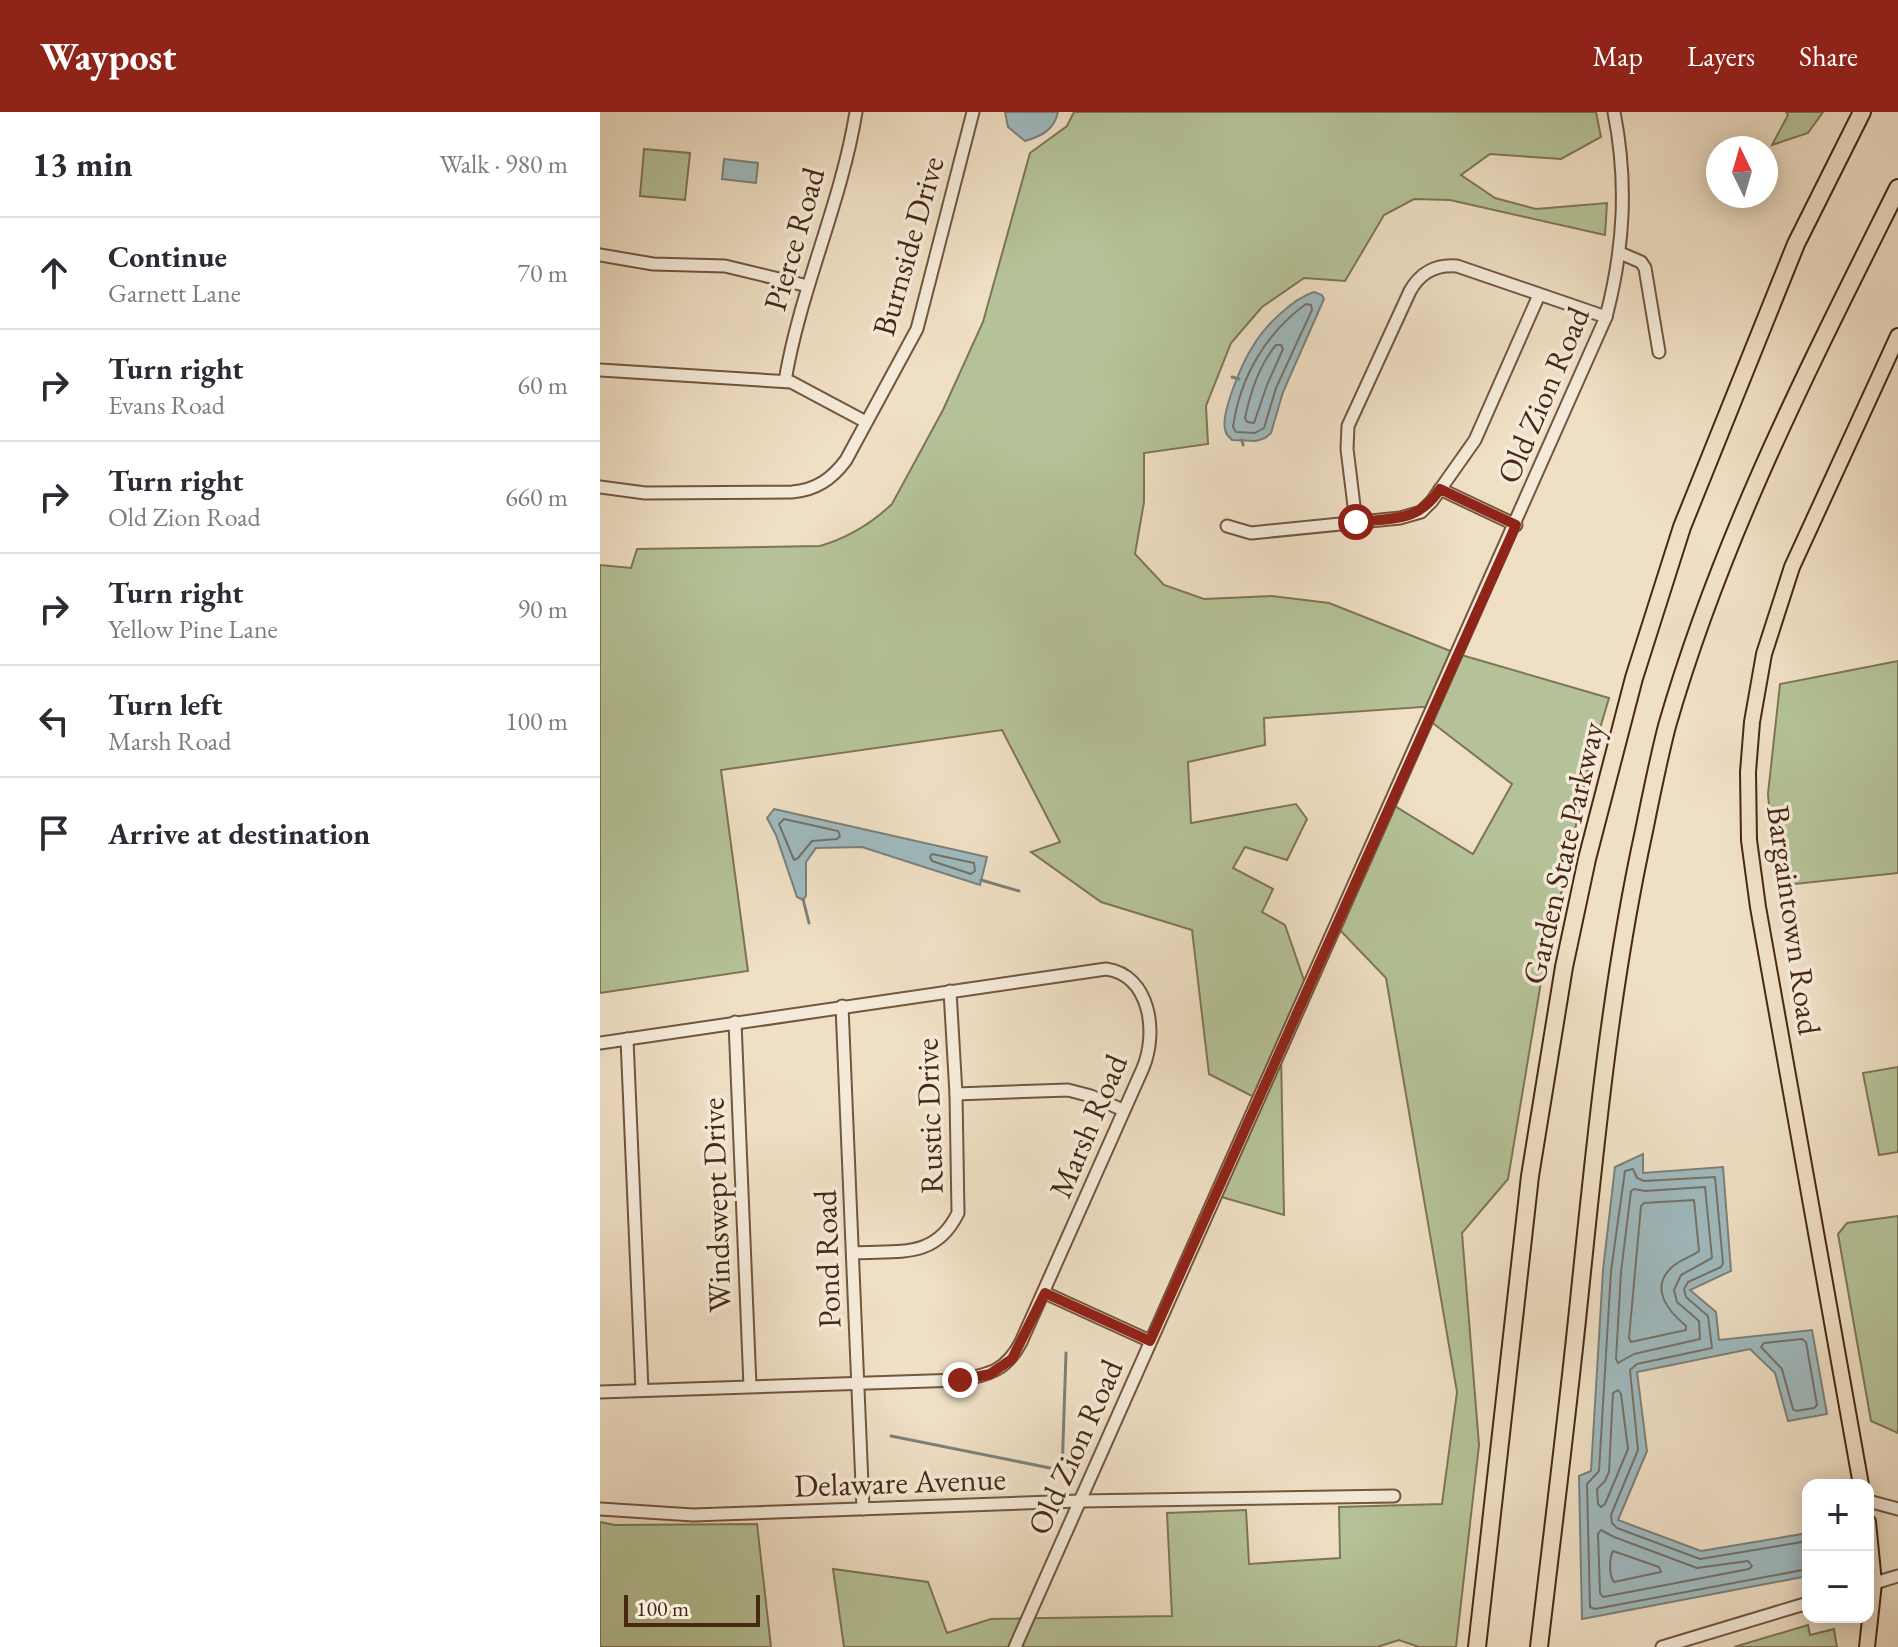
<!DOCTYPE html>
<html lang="en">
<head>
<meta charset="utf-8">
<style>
	:root { --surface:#fff; --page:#f2f2f3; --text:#2b2b33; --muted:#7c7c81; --line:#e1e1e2; --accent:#8f2418 }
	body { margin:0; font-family:"EB Garamond",serif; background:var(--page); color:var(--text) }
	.controls { position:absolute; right:24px; bottom:24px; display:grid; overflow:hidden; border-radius:16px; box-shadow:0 4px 20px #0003 }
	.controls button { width:72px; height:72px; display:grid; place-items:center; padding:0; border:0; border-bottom:2px solid var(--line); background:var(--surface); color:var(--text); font:40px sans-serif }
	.compass { position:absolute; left:1106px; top:24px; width:72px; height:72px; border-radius:50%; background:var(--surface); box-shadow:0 4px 20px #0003; rotate:355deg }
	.scale { position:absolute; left:24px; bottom:20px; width:136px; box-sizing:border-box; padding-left:8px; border:4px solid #482813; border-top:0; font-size:22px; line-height:28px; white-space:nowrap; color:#482813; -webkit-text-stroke:6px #f5ead9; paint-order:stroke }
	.stop { position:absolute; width:24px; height:24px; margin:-18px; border:6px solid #8f2418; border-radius:50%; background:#fff }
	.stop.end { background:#8f2418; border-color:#fff; box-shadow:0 2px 8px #0008 }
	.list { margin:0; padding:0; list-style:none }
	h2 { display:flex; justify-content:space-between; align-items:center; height:104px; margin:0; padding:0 32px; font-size:34px }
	h2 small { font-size:26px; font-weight:400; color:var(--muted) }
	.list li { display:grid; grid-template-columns:52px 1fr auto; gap:24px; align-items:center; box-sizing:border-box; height:112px; padding:0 32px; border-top:2px solid var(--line) }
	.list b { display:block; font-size:30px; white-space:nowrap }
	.list p { margin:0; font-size:26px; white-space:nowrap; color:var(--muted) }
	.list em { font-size:26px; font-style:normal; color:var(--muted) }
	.icon { flex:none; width:44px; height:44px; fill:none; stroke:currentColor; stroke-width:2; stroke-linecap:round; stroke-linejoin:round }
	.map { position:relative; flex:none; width:1298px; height:1535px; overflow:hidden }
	header { display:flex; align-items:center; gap:48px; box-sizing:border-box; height:112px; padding:0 40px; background:var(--accent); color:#fff }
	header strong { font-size:38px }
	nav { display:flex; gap:44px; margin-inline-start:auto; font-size:28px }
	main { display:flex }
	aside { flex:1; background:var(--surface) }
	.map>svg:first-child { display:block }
	.green { fill:#b5c297; stroke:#7e7555; stroke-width:2 }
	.water { fill:#9fbabf; stroke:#7c807a; stroke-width:2 }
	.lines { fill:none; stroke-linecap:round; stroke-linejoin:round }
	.shore { stroke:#747169; stroke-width:2 }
	.stream { stroke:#7c807a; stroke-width:3 }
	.minor-casing { stroke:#72563f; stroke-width:15 }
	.major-casing { stroke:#482813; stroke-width:18 }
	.highway-casing { stroke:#482813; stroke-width:20 }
	.minor { stroke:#f5ead9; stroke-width:11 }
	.major { stroke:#efdfc4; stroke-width:14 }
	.highway { stroke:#efdfc4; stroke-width:16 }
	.route { stroke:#8f2418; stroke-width:10 }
	.labels { text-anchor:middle; stroke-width:7; stroke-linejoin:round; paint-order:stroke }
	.street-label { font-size:32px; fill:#482813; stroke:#f5ead9 }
</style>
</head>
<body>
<header>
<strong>Waypost</strong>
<nav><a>Map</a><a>Layers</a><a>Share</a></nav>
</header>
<main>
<aside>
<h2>13 min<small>Walk · 980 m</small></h2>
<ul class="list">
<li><svg class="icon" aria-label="ahead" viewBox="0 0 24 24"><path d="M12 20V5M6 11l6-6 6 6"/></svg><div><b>Continue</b><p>Garnett Lane</p></div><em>70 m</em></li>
<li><svg class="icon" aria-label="right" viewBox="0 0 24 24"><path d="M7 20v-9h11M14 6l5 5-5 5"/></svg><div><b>Turn right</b><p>Evans Road</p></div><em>60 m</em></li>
<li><svg class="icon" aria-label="right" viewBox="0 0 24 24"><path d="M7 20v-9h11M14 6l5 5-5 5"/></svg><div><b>Turn right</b><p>Old Zion Road</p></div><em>660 m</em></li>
<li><svg class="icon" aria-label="right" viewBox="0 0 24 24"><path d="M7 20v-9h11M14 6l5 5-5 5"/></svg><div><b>Turn right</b><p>Yellow Pine Lane</p></div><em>90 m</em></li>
<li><svg class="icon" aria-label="left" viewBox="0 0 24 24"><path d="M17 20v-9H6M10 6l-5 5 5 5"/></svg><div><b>Turn left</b><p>Marsh Road</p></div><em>100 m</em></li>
<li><svg class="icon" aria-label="arrive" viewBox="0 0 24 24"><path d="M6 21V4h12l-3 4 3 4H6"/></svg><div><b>Arrive at destination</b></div></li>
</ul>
</aside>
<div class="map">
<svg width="1298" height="1535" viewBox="0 0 1298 1535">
	<rect width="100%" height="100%" fill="#efdfc4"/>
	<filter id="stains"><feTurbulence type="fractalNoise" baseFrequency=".0025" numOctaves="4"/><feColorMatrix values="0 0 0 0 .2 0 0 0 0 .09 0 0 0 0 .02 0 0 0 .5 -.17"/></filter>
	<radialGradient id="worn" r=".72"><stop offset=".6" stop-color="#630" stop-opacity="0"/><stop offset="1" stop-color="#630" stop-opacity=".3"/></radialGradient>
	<g class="green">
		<path d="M474,0h522l5,25 -40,22 -71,-5 -29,21 34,23 41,11 71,-6 -2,32 -155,-35 -36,-1 -30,16 -39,66 -41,-3 -42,29 -31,36 -25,63 2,38 -64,9v49l-9,52 29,31 40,14 68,-3 57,7 129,51 151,44 -23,78 -21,103 -18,67 -39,233 -46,54 17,212 -23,202h-37l-20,-7 -22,7h-533l-11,-78 95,13 19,51 44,-14 181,-3 -5,-103 79,-3 3,54 91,-6 -1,-51 103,-3 15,-112 -71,-414 -48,-50 55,-123 80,49 39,-70 -82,-63 6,-15 -172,12 1,27 -77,17 3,61 105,-19 11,15 -20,41 -42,-13 -12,21 40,21 -11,23 23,13 23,67 -27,61 3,162 -66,-19 42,-96 -51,-26 -17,-144 -91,-28 -70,-50 29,-10 -58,-112 -281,40 27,201 -148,22v-428l31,3 6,-19 183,-3c27,-8 51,-22 72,-42l51,-94 40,-88 47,-169 37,-27z"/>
		<path d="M1186,0h37l-15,21 -36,12 16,-30z"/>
		<path d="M44,37l46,4 -5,47 -45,-4z"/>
		<path d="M1298,549v212l-122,13 -8,-92 12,-110z"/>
		<path d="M1298,955v85l-19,3 -16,-82z"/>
		<path d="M1298,1104v217l-27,-12 -33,-187 9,-11z"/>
		<path d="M0,1410l15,3 142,-1 14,123h-171z"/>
		<path d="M1208,1513l2,10 24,-6 3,18h-103z"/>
	</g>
	<g class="water">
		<path d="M405,0h53c-4,18 -16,24 -33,29l-17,-14z"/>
		<path d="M124,47l34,4 -2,20 -34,-4z"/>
		<path d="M714,180l8,3 2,4 -41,93 -12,41 -6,5 -9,3 -24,-1c-4,-4 -6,-5 -7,-11 -4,-17 18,-68 28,-83 12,-20 39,-47 61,-54z"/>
		<path d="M174,697l213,48 -7,28 -118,-38 -46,1 -10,14v34l-3,4 -6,-3 -21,-62 -9,-17z"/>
		<path d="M1043,1042v19l80,-6 8,104 -41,19 26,22 3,28 93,-10 15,84 -39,7 -13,-48 -25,-24 -113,23 10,79 -29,69 83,31 107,-18v43l-226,43 -3,-143 12,-5 12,-201 12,-103z"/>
	</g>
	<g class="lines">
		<g class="shore">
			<path d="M706,192l5,1 1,5 -36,78 -12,40 -9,5 -19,-1 -3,-5c7,-50 33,-94 73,-123z"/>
			<path d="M676,233h5l2,4 -16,36 -13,38 -7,-1 -2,-4c5,-24 15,-54 31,-73z"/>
			<path d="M184,707l54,12 2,5 -3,3 -25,2 -14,17 -4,2 -15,-36z"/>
			<path d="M332,742l42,9 1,8 -4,3 -39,-13 -2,-4z"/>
			<path d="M1105,1075l7,71 -31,17 -7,15 3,12 22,19 1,18 -66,15 -16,9 -2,-4 5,-87 10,-81 3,-2 11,2z"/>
			<path d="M1094,1088l5,51c-8,6 -19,9 -27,16 -23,21 -4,44 14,59v4l-55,12 -2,-4 12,-132 3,-3z"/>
			<path d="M1202,1227l4,3 11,63 -3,3 -18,3 -3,-2 -11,-40 -21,-22 3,-4z"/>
			<path d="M1018,1278l3,4 7,55 -23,55 -4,3 -3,-3 -1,-15 8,-8 4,-9 4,-79z"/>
			<path d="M1001,1418l13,7 83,31 51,-7 4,5 -3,3 -146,28 -3,-4 -2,-59z"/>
			<path d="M1208,1429l-108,18 -83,-31 -5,-5 -1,-8 27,-65 -8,-80 7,-6 75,-16 -4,-32 -22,-19 -2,-8 4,-7 33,-15 2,-4 -8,-86 -71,4 -7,-3 -4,-9 -8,2 -14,100 -12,200 -12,13 3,123 5,2 213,-40"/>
			<path d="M1013,1439l46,16 2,5 -47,10c-5,-6 -5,-24 -1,-31z"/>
		</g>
		<g class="stream">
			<path d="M632,265l7,2"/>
			<path d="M642,328l1,5"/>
			<path d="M381,768l38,11"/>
			<path d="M203,787l6,24"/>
			<path d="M291,1324l169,34"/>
			<path d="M462,1361l4,-120"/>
		</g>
		<g class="minor-casing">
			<g id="minor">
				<path d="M1020,141l21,9 4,6 14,84"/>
				<path d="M0,143l53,9 72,2 83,20"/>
				<path d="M0,258l191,12 75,40"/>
				<path d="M185,269c15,-91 56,-177 71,-269"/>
				<path d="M0,375l45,6 147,-1c24,-2 40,-13 54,-32l71,-131 56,-217"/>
				<path d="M840,377l76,36"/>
				<path d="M756,410l-9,-73 1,-23 62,-135c10,-18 26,-27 47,-25l149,51"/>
				<path d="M627,414l24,7 149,-15 21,-6 11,-11 43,-61 64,-145"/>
				<path d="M242,894l21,503"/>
				<path d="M135,910l15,364"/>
				<path d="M27,927l15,351"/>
				<path d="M0,931l506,-74c44,6 52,63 37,99l-122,274c-15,29 -31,32 -61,38l-360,12"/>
				<path d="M356,982l112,-4 23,6 32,14"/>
				<path d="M253,1141c45,-3 82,7 105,-40l-2,-119 -6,-103"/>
				<path d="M445,1181l105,48"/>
				<path d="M1268,1389l30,8"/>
				<path d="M0,1397l93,6 387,-14 314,-5"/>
				<path d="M1268,1473l30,-9"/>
				<path d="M415,1535l591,-1330c18,-69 22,-134 8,-205"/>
				<path d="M1062,1535l146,-44"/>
			</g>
		</g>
		<g class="major-casing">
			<g id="major">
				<path d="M1261,1373l-103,-578 -9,-67 -1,-68 4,-50 12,-68 28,-87 106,-231"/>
				<path d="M1267,1535l7,-64 -6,-61"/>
			</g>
		</g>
		<g class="highway-casing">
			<g id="highway">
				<path d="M877,1535l53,-471 34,-209 23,-108 47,-181 48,-151 114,-283 66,-132"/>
				<path d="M939,1535c14,-119 29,-237 41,-356 16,-154 31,-309 64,-460 7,-35 14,-70 23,-105 55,-191 143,-361 231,-538"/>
			</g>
		</g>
		<use href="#minor" class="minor"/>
		<use href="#major" class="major"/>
		<use href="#highway" class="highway"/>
	</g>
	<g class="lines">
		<path class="route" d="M360,1268l30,-6 22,-15 33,-66 105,48 366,-816 -76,-36c-22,34 -48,29 -84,33"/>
	</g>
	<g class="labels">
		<g class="street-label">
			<text transform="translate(194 127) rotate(-74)" y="11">Pierce Road</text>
			<text transform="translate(308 134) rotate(-74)" y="11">Burnside Drive</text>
			<text transform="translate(943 283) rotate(-67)" y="11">Old Zion Road</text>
			<text transform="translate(963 741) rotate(-77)" y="11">Garden State Parkway</text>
			<text transform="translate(1194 808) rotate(82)" y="11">Bargaintown Road</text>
			<text transform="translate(329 1004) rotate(-92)" y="11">Rustic Drive</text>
			<text transform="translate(488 1014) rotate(-67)" y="11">Marsh Road</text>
			<text transform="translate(116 1093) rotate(-92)" y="11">Windswept Drive</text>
			<text transform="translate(227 1147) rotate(-92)" y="11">Pond Road</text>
			<text transform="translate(475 1335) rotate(-66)" y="11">Old Zion Road</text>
			<text transform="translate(300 1370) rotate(-2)" y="11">Delaware Avenue</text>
		</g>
	</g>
	<rect width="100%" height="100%" filter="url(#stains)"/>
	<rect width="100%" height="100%" fill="url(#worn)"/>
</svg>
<div class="controls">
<button>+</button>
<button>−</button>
</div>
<svg class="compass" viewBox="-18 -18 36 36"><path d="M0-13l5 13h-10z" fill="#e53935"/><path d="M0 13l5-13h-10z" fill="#7c7c81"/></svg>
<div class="scale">100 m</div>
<div class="stop" style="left:756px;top:410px"></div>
<div class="stop end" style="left:360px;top:1268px"></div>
</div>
</main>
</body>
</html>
